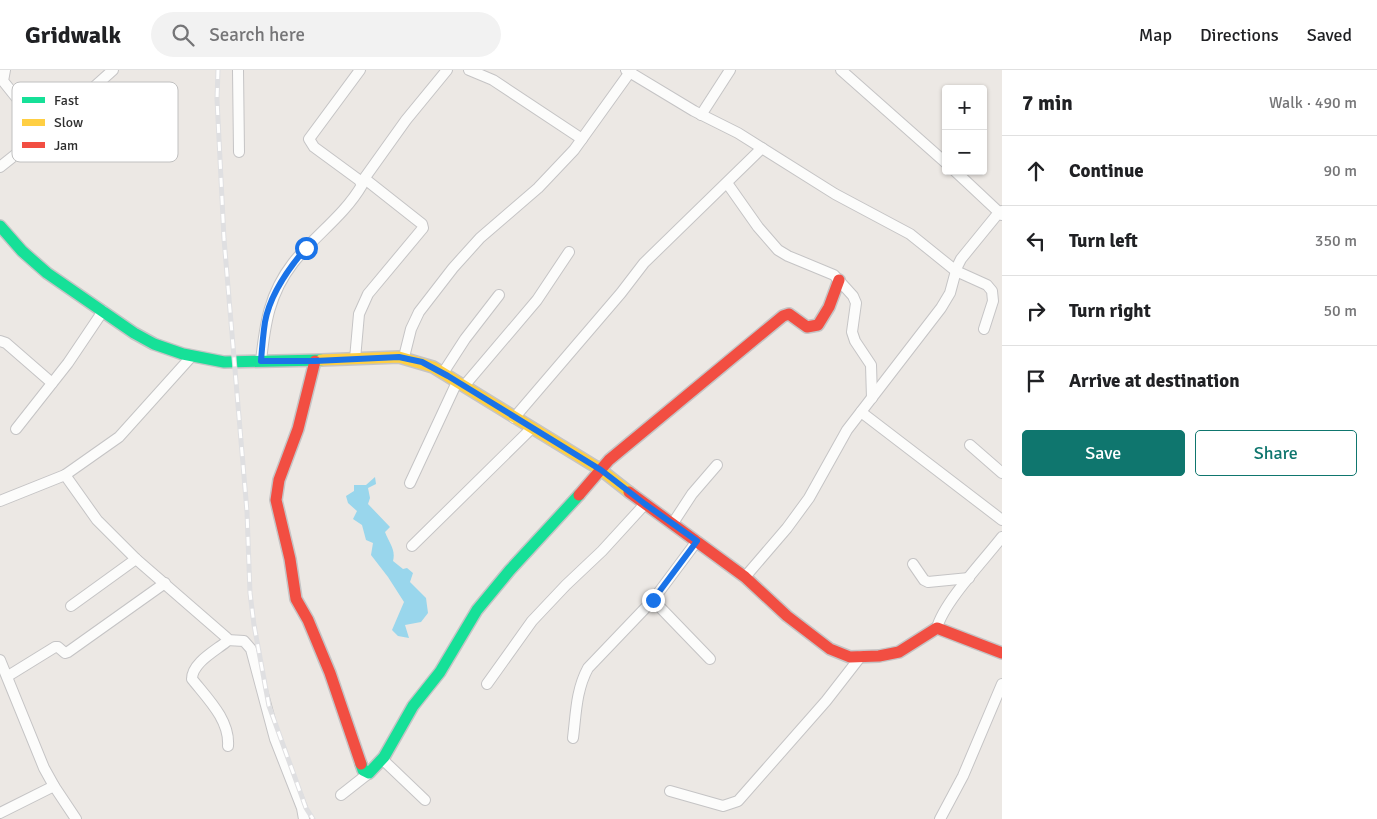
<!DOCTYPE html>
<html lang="en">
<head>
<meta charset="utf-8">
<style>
	:root { --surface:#fff; --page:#f2f2f2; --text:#202124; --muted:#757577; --line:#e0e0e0; --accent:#0f766e }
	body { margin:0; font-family:Signika,sans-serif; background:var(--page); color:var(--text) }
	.controls { position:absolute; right:15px; top:15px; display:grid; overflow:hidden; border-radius:5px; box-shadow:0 1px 4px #0004 }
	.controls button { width:45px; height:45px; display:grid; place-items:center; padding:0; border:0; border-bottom:1px solid var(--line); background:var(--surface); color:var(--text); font:25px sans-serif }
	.stop { position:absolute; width:15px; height:15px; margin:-11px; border:4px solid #1a73e8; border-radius:50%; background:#fff }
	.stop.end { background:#1a73e8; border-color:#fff; box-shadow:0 1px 5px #0008 }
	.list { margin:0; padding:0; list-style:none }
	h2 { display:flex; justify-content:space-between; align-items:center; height:65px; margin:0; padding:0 20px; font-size:21px }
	h2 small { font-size:16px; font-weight:400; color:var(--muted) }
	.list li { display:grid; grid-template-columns:32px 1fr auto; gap:15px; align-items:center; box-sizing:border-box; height:70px; padding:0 20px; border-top:1px solid var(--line) }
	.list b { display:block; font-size:19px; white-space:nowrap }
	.list em { font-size:16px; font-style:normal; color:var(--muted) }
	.actions { display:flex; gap:10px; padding:15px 20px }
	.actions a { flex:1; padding:11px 0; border:1px solid var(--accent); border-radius:5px; text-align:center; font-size:18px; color:var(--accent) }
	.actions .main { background:var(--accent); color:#fff }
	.icon { flex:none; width:28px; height:28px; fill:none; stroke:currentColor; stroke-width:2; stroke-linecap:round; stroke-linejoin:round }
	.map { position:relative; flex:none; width:1002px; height:749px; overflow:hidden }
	header { display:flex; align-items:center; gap:30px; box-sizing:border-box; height:70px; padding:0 25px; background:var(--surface); border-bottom:1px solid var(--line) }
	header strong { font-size:24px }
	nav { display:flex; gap:28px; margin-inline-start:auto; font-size:18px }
	.search { width:350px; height:45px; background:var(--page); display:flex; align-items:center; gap:12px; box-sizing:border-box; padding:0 18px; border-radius:28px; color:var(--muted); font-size:19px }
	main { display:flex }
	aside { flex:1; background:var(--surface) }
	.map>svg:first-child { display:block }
	.water { fill:#99d6ec }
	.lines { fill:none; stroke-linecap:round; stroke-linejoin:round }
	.street-casing { stroke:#c5c4c5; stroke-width:12 }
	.fast-casing { stroke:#c5c4c5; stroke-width:14 }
	.slow-casing { stroke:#c5c4c5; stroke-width:14 }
	.jam-casing { stroke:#c5c4c5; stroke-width:14 }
	.street { stroke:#fcfcfb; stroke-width:10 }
	.fast { stroke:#16e098; stroke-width:11 }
	.slow { stroke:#ffcf43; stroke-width:11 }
	.jam { stroke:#f24e42; stroke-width:11 }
	.rail-casing { stroke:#dfdfe1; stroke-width:5 }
	.rail { stroke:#fff; stroke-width:3; stroke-dasharray:9; stroke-linecap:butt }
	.route { stroke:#1a73e8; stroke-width:6 }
	.key { fill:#fff; stroke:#c0c0c0; stroke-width:1 }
	.key-label { font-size:14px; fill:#2e2e2e }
</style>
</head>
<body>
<header>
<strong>Gridwalk</strong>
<div class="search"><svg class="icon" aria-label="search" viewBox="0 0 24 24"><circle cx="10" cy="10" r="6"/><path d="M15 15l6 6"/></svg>Search here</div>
<nav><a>Map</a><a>Directions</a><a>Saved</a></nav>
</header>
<main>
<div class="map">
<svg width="1002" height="749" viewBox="0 0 1002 749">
	<rect width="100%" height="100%" fill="#ece8e4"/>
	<path class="water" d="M375,407l1,7 -8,4 2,10 -2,6 22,23 -5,5c4,11 11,17 8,29l10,8 4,-1 6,5 -3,9 16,16 2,15 -7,9 -16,3 4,13 -11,-2 -6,-6 12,-28 -16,-25 -17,-22 2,-12 -7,-3 -4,-15 -9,-6 4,-8 -9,-8 -2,-7 8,-5v-6h12z"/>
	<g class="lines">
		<g class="street-casing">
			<g id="street">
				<path d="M5,0l-2,11 41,51"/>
				<path d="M238,0l1,82"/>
				<path d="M469,0l24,10 89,59"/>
				<path d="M626,0l68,41 44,22 97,61 75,40 46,37 31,14 5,6 1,10 -9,28"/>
				<path d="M841,0l105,93"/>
				<path d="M701,45l29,-45"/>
				<path d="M0,97l44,-35 69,-62"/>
				<path d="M955,101l47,44"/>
				<path d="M361,113l45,-63 41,-50"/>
				<path d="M727,113l31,44 20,23 10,6 46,19 19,21 3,7 -4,29 3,9 16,24 1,33"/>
				<path d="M0,271l6,2 46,40"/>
				<path d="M404,287l7,-28 8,-17 34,-44 27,-30 58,-50 36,-38 56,-78"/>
				<path d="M355,289l4,-45 9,-20 55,-66 -1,-4 -57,-45"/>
				<path d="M261,291c4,-37 8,-67 32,-98 21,-27 51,-47 69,-78l-3,-5 -45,-33 -5,-8 51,-69"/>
				<path d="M443,303l22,-34 34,-44"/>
				<path d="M464,316l73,-86 32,-48"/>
				<path d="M861,342l141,108"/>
				<path d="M514,348l107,-125 23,-30 118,-115"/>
				<path d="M16,359l52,-66 35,-52"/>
				<path d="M970,375l32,28"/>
				<path d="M65,405l32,45 39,39 91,79 -1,4c-11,9 -34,21 -34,37 15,19 38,41 36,67"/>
				<path d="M410,413l47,-101"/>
				<path d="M0,431l65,-26 54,-38 72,-80"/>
				<path d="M673,453l19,-29 25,-29"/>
				<path d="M412,476l120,-118"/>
				<path d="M913,494l11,16 4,2 41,-4"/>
				<path d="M745,507l42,-49 22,-30 38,-68 94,-122 9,-15 7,-26 4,-8 35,-43 6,-5"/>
				<path d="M653,530l57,59"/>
				<path d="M71,536l65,-47"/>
				<path d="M937,558c6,-25 48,-69 65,-91"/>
				<path d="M227,570l17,1 7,8 24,90 27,69 2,11"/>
				<path d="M0,590l44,108 10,18 22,33"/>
				<path d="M8,606l47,-29h3l7,6 3,-1 97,-69"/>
				<path d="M487,614l45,-63 34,-36 36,-34 43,-47"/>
				<path d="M573,668c3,-24 3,-48 15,-70l65,-68 44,-59"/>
				<path d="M382,689l43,41"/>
				<path d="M670,721l53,15 15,-5 88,-100 35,-45"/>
				<path d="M341,725l28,-22"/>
				<path d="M0,743l54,-27"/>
				<path d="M940,749l23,-43 39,-92"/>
			</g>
		</g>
		<g class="fast-casing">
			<g id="fast">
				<path d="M0,156l22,25 25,22 87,60 20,11 29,10 41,8 97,-2"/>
				<path d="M361,694l2,6 6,3 15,-16 29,-51 27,-34 37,-62 33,-40 69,-75"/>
			</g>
		</g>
		<g class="slow-casing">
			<path id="slow" d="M321,290l78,-3 34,10 168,103 28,22"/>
		</g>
		<g class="jam-casing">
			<g id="jam">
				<path d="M315,291l-17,68 -19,51 -3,20 14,59 6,40 12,21 22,53 31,91"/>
				<path d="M629,422l116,85 42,39 43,33 20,8 29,-1 20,-4 38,-24 65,25"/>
				<path d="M579,425l30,-35 174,-144 6,-2 18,13 11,-2 11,-18 10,-27"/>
			</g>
		</g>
		<use href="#street" class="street"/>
		<use href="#fast" class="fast"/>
		<use href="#slow" class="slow"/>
		<use href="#jam" class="jam"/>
		<g class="rail-casing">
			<path id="rail" d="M218,0l-1,29 7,140 23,273 3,81 4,32 15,81 37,102 7,11"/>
		</g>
		<use href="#rail" class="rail"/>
	</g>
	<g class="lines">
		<path class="route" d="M306,178c-18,21 -36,46 -41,74 -2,13 -3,26 -4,39h54l84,-4 23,5 26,14 153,94 44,34 52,37 -44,59"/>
	</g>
	<rect x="12" y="12" width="166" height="80" rx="8" class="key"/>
	<rect x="22" y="27" width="23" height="6" fill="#16e098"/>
	<rect x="22" y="49" width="23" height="7" fill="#ffcf43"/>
	<rect x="22" y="72" width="23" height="6" fill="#f24e42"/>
	<g class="key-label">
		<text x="54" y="35">Fast</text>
		<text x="54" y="57">Slow</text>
		<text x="54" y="80">Jam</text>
	</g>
</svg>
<div class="controls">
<button>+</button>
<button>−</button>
</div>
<div class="stop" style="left:306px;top:178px"></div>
<div class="stop end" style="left:653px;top:530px"></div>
</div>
<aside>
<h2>7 min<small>Walk · 490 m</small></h2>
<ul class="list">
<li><svg class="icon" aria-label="ahead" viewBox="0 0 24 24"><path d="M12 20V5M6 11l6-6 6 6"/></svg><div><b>Continue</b></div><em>90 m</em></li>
<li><svg class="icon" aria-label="left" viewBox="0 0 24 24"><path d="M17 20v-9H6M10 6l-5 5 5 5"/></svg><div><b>Turn left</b></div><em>350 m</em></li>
<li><svg class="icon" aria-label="right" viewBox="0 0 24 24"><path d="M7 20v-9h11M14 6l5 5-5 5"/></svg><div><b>Turn right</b></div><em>50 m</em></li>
<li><svg class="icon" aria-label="arrive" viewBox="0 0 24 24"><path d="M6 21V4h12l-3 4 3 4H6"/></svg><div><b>Arrive at destination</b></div></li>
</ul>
<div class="actions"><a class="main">Save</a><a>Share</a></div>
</aside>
</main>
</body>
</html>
